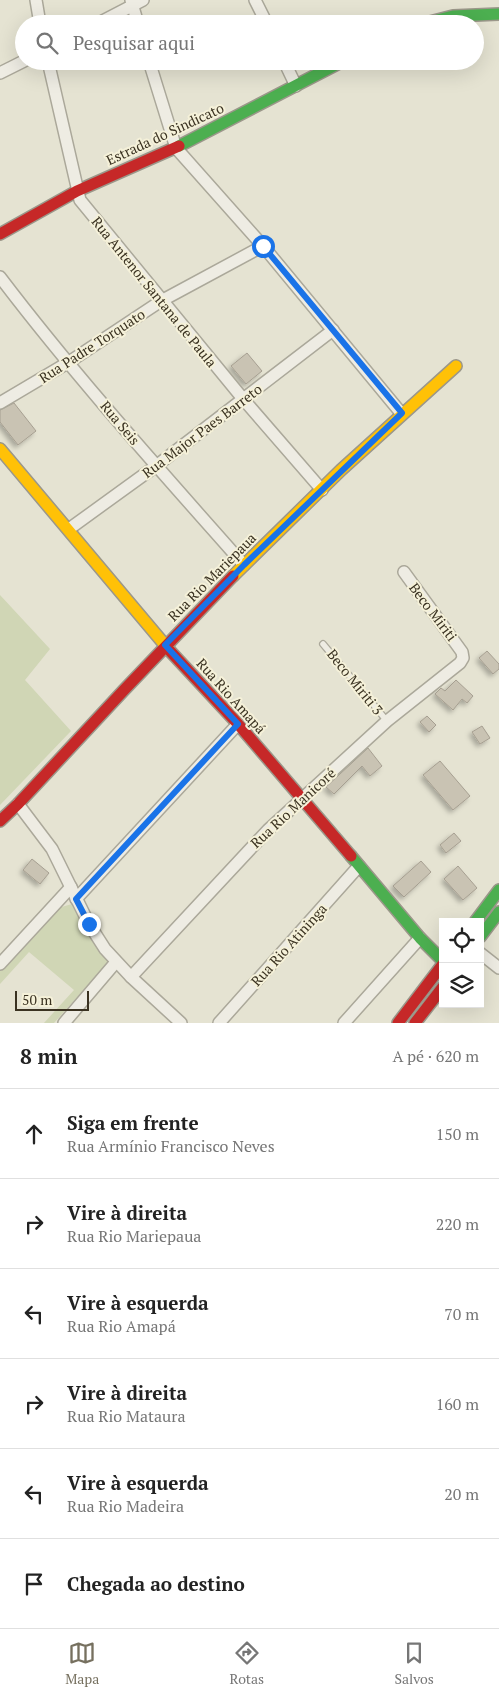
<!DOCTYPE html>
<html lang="pt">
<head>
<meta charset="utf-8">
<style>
	:root { --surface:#fff; --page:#f2f2f2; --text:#222; --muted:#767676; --line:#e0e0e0; --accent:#76705f }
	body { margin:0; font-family:"PT Serif",serif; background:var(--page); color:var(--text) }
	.controls { position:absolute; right:15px; bottom:15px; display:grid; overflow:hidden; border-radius:0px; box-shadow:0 5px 20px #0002 }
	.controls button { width:45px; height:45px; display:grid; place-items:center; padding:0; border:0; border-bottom:1px solid var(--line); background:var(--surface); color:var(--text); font:25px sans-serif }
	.scale { position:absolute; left:15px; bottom:12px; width:74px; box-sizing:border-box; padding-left:5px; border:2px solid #3a3221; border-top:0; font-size:14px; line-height:18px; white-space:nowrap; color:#3a3221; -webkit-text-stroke:4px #f5f1d9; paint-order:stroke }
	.stop { position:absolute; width:15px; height:15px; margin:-11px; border:4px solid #1a73e8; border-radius:50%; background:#fff }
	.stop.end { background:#1a73e8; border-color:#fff; box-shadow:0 1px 5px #0008 }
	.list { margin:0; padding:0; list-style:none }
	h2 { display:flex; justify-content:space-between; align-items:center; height:65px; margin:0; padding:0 20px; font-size:21px }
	h2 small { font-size:16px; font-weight:400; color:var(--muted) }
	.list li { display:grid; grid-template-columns:32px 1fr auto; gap:15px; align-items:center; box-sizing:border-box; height:90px; padding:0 20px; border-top:1px solid var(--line) }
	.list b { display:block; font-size:19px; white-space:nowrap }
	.list p { margin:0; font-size:16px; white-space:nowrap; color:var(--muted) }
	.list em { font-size:16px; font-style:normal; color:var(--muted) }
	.icon { flex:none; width:28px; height:28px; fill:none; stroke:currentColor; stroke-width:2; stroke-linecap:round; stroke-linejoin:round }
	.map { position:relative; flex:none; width:499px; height:1023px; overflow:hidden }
	.search { position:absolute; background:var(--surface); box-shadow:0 5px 20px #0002; left:15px; right:15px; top:15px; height:55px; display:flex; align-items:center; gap:12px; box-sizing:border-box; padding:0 18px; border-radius:28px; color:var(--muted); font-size:19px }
	.sheet { height:605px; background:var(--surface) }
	nav { display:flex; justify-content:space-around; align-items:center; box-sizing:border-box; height:70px; border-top:1px solid var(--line); background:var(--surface); font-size:14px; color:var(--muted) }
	nav a { display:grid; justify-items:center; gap:2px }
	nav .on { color:var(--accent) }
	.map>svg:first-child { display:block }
	.green { fill:#d0d6b5 }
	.building { fill:#c9c3b3; stroke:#a69f91; filter:url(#shadow) }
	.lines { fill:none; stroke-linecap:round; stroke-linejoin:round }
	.lane-casing { stroke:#aba89a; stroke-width:8 }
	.street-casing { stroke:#aba89a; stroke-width:14 }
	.fast-casing { stroke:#9b978a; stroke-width:14 }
	.slow-casing { stroke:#9b978a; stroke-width:14 }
	.jam-casing { stroke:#9b978a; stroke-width:14 }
	.lane { stroke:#eeece3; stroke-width:5.5 }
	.street { stroke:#eeece3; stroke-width:11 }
	.fast { stroke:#4caf50; stroke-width:11 }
	.slow { stroke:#ffc107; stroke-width:11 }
	.jam { stroke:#c62828; stroke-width:11 }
	.route { stroke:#1a73e8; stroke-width:6 }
	.labels { text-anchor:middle; stroke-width:4; stroke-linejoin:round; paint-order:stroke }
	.street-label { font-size:14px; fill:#3a3221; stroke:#f5f1d9 }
</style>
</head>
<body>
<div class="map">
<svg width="499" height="1023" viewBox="0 0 499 1023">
	<defs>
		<filter id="shadow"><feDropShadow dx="-3" dy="3" stdDeviation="2.5" flood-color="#0004"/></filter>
	</defs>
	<rect width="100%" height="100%" fill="#e5e3d2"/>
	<g class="green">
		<path d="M0,595l50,54 -25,31 46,51 -71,74z"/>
		<path d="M72,904l39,55 -57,64h-10l30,-33 -45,-38 -29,32v-14l58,-62z"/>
	</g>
	<g class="building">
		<path d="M247,353l15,18 -16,13 -15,-18z"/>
		<path d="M14,403l22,28 -18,14 -18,-23v-12z"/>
		<path d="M487,651l12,13v5l-6,5 -14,-16z"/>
		<path d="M456,680l17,16 -6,7 -5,-4 -9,11 -18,-16 6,-6 4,3z"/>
		<path d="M427,716l9,9 -7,7 -9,-10z"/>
		<path d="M482,726l8,12 -10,6 -8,-12z"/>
		<path d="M368,748l14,18 -12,10 -8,-10 -28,28 -8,-7z"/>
		<path d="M440,761l30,35 -17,14 -30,-35z"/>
		<path d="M454,833l7,8 -15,12 -6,-8z"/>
		<path d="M32,859l17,14 -9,11 -17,-14z"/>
		<path d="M421,861l10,11 -27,25 -11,-11z"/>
		<path d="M458,866l19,22 -14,12 -19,-21z"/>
	</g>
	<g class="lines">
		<g class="lane-casing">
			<path id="lane" d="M323,644l64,77"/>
		</g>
		<g class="street-casing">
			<g id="street">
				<path d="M36,0l4,24"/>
				<path d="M131,0l7,24"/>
				<path d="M255,0l12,24"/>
				<path d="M97,24l46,-24"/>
				<path d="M48,61l32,139 164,200 78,90"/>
				<path d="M149,61l27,87 87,98 138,167"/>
				<path d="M284,61l12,25"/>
				<path d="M0,73l24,-12"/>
				<path d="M0,277c76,100 161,194 244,288"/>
				<path d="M0,403l69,-41 92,-61 102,-55"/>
				<path d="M69,529l87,-63 177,-136"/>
				<path d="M18,804l34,45 37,75 16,25 26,28 50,46"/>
				<path d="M76,899l162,-175"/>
				<path d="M480,953l19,15"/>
				<path d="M0,964l71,-77"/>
				<path d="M131,977l137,-147 119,-109 73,-58 3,-5 -1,-6 -58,-80"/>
				<path d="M64,1023l52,-61"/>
				<path d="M219,1023l140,-157"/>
				<path d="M344,1023l76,-85"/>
			</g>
		</g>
		<g class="fast-casing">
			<g id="fast">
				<path d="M422,24l31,-8 46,-2"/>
				<path d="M179,146l164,-85"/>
				<path d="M351,856l69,82 23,23"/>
				<path d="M475,922l24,-32"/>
				<path d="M480,937l19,-25"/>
			</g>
		</g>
		<g class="slow-casing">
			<g id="slow">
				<path d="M0,449l170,202"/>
				<path d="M233,576l108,-106 115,-104"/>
			</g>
		</g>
		<g class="jam-casing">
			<g id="jam">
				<path d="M0,234l77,-43 102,-45"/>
				<path d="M170,651l68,73 113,132"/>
				<path d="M0,821l18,-17 106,-114 109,-114"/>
				<path d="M398,1023l45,-59"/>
				<path d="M415,1023l28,-36"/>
			</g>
		</g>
		<use href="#lane" class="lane"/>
		<use href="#street" class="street"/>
		<use href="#fast" class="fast"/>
		<use href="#slow" class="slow"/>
		<use href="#jam" class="jam"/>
	</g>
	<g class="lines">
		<path class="route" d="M89,924l-13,-25 162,-175 -73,-79 79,-80 158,-152 -139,-167"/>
	</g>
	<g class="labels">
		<g class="street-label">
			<text transform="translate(165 134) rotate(-25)" y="5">Estrada do Sindicato</text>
			<text transform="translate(154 292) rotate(51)" y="5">Rua Antenor Santana de Paula</text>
			<text transform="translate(92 346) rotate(-33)" y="5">Rua Padre Torquato</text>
			<text transform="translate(120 423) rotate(50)" y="5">Rua Seis</text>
			<text transform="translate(202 431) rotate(-37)" y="5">Rua Major Paes Barreto</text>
			<text transform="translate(212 577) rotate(-45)" y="5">Rua Rio Mariepaua</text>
			<text transform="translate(433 612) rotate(53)" y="5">Beco Miriti</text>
			<text transform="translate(355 682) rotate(51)" y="5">Beco Miriti 3</text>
			<text transform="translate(231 696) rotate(48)" y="5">Rua Rio Amapá</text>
			<text transform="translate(293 808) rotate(-43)" y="5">Rua Rio Manicoré</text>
			<text transform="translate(289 945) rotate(-48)" y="5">Rua Rio Atininga</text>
		</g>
	</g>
</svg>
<div class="controls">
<button><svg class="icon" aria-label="locate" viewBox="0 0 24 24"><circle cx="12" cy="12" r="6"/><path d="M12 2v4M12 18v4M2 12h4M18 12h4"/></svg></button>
<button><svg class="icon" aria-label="layers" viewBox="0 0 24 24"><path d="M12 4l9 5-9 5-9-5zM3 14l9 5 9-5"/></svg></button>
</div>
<div class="scale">50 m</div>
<div class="stop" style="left:263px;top:246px"></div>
<div class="stop end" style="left:89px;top:924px"></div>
<div class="search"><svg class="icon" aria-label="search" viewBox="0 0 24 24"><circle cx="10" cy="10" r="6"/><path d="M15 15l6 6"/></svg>Pesquisar aqui</div>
</div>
<section class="sheet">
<h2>8 min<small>A pé · 620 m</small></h2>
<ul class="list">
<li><svg class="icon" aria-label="ahead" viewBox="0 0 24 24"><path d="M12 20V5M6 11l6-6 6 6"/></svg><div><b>Siga em frente</b><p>Rua Armínio Francisco Neves</p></div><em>150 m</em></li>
<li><svg class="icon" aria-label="right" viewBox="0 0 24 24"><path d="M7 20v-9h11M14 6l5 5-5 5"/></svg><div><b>Vire à direita</b><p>Rua Rio Mariepaua</p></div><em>220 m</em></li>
<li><svg class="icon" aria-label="left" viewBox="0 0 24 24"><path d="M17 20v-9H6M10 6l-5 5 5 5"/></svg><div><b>Vire à esquerda</b><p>Rua Rio Amapá</p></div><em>70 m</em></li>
<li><svg class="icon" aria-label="right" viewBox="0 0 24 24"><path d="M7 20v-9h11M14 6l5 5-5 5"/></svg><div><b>Vire à direita</b><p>Rua Rio Mataura</p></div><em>160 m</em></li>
<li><svg class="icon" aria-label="left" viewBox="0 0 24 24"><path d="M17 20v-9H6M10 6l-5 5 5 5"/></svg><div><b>Vire à esquerda</b><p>Rua Rio Madeira</p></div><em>20 m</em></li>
<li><svg class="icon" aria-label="arrive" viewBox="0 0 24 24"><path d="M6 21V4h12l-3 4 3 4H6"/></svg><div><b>Chegada ao destino</b></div></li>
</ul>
</section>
<nav>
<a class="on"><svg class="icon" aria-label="map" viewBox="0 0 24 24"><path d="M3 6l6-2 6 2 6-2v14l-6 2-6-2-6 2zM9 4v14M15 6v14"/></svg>Mapa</a>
<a><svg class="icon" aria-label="directions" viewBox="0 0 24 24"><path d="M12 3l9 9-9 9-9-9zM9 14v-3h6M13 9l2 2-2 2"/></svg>Rotas</a>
<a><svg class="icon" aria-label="saved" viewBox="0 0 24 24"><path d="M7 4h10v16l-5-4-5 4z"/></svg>Salvos</a>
</nav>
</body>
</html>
